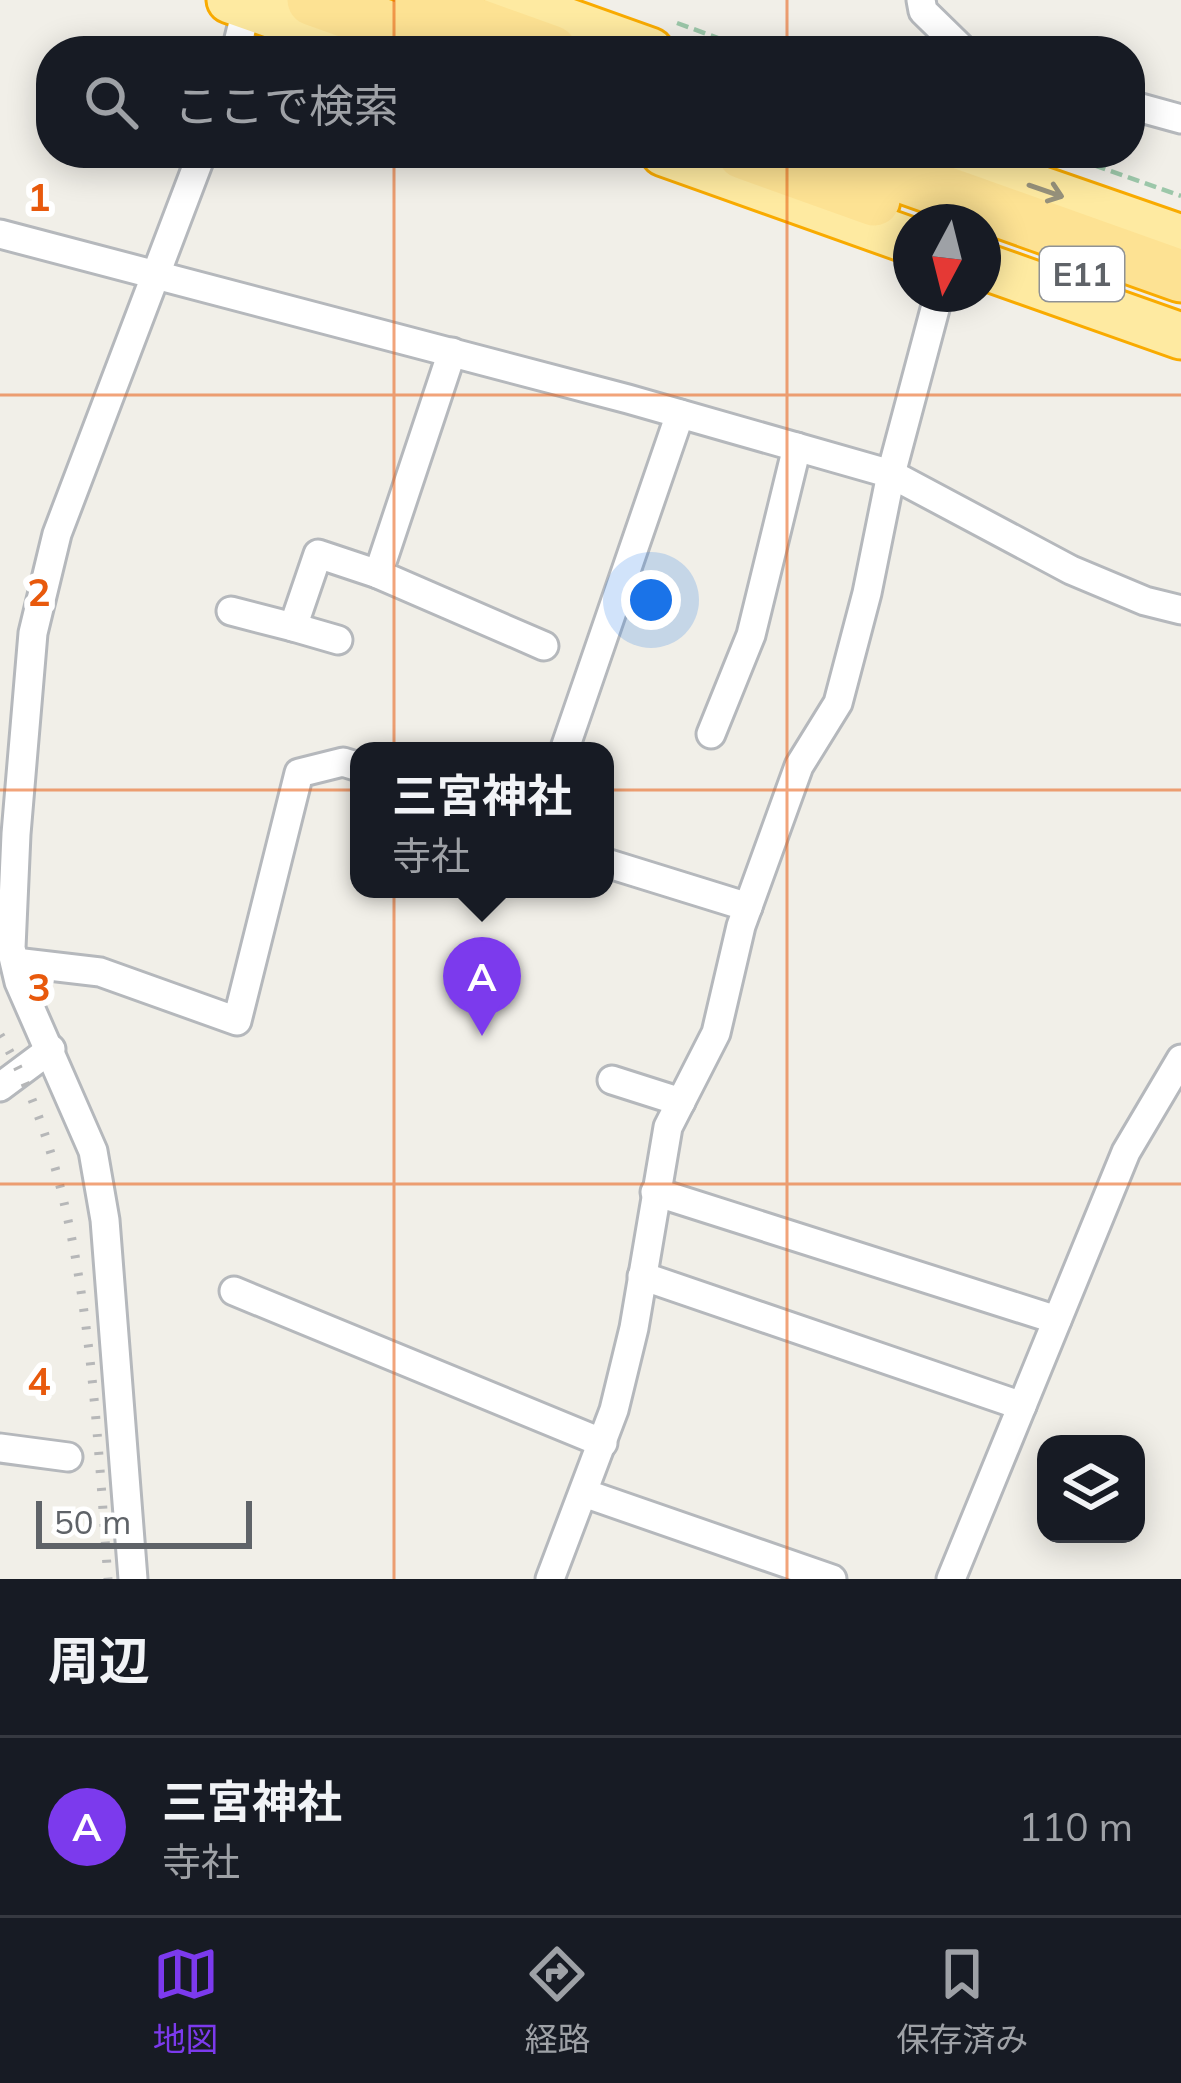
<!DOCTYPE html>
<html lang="ja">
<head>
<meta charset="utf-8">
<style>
	:root { --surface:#171b24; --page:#242831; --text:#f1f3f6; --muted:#9ea1a6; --line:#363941; --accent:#7c3aed }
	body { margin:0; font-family:Mulish,"Noto Sans JP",sans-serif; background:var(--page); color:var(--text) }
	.controls { position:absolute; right:36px; bottom:36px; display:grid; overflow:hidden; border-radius:24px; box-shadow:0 6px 30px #0003 }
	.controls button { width:108px; height:108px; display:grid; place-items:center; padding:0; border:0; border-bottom:3px solid var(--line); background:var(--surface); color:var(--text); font:60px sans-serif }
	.compass { position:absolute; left:893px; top:204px; width:108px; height:108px; border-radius:50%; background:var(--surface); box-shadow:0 6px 30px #0003; rotate:187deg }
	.scale { position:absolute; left:36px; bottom:30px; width:216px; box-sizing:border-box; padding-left:12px; border:6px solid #5f6368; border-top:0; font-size:33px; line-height:42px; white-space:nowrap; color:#5f6368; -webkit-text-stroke:9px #fff; paint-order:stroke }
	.you { position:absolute; left:651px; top:600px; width:42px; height:42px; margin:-30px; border:9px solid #fff; border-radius:50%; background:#1a73e8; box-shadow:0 0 0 18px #1a73e833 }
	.badge { display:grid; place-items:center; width:78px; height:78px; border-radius:50%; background:var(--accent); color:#fff; font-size:39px; font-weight:700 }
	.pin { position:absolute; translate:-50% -99px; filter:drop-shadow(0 3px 6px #0008) }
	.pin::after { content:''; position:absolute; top:63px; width:42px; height:36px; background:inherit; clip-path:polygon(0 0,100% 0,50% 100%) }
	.popup { position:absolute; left:350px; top:742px; width:264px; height:156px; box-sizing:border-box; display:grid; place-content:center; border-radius:24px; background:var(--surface); filter:drop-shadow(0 3px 9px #0005); font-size:39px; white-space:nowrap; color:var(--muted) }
	.popup b { font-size:45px; color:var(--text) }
	.popup::after { content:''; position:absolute; left:50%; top:100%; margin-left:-24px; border:24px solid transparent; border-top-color:var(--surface) }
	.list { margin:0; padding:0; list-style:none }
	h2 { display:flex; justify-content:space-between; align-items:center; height:156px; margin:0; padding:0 48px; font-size:51px }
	h2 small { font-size:39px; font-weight:400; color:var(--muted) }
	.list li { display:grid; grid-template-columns:78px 1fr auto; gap:36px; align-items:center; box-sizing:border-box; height:180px; padding:0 48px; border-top:3px solid var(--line) }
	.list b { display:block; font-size:45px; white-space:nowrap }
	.list p { margin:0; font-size:39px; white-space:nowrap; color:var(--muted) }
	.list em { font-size:39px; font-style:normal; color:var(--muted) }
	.icon { flex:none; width:66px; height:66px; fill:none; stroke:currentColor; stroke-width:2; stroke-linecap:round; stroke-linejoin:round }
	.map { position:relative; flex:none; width:1181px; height:1579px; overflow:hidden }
	.search { position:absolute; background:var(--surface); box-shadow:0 6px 30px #0003; left:36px; right:36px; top:36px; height:132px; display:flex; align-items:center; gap:30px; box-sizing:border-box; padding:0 42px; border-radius:48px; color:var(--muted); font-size:45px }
	.sheet { height:336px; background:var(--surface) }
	nav { display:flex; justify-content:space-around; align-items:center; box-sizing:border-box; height:168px; border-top:3px solid var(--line); background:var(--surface); font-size:33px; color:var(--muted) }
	nav a { display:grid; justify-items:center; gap:6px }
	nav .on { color:var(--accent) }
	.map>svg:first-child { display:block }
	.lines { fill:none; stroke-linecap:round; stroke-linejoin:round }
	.minor-casing { stroke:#b5b8bc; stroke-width:33 }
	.trunk-casing { stroke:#f9ab00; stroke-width:51 }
	.motorway-casing { stroke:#f9ab00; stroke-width:57 }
	.path { stroke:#9cc7a9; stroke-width:4.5; stroke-dasharray:12 6; stroke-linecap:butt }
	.minor { stroke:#fff; stroke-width:27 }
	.trunk { stroke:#feeaa1; stroke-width:45 }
	.motorway { stroke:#fde293; stroke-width:51 }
	.rail { stroke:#b6b7b8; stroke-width:9; stroke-dasharray:3 15; stroke-linecap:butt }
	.oneway { stroke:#97927c }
	.grid { fill:none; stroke:#e8590c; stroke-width:3; stroke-opacity:0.55 }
	.labels { text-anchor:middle; stroke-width:12; stroke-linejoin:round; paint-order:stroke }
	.shield { fill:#fff; stroke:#8f9295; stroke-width:3 }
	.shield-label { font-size:33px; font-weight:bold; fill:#5f6368 }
	.grid-label { font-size:39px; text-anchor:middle; font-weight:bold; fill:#e8590c; stroke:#fff; stroke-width:12; stroke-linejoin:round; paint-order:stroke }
</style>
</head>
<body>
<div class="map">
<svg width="1181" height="1579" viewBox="0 0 1181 1579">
	<rect width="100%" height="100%" fill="#f1efe8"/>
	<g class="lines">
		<g class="minor-casing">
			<g id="minor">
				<path d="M921,0l2,11 41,40"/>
				<path d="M236,51l11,-45"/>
				<path d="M1130,105l51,14"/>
				<path d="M0,234l628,165 263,75 180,96 74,31 36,9"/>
				<path d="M452,352l-74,222 166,72"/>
				<path d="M231,611l62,16 25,-73 60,20"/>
				<path d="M293,627l45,13"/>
				<path d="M711,734l40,-99 46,-188"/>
				<path d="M564,751l116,-337"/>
				<path d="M606,863l142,44"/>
				<path d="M15,962l85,10 137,49 62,-248 44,-11 16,5"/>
				<path d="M612,1080l69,22"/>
				<path d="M0,1087l51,-38"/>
				<path d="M655,1192l402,128"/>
				<path d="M642,1276l380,130"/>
				<path d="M234,1291l369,152"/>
				<path d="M0,1448l68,9"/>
				<path d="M584,1493l248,86"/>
				<path d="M133,1579l-28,-359 -12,-69 -74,-169 -8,-34 5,-114 17,-201 24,-99 145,-381"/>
				<path d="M550,1579l64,-169 20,-82 34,-201 48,-94 25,-107 58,-160 39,-63 29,-110 24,-119 48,-180"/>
				<path d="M951,1579l175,-427 55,-93"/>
			</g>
		</g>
		<g class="trunk-casing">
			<g id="trunk">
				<path d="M230,0l144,51"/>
				<path d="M507,0l143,51"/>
				<path d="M664,153l247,88"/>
				<path d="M936,153l245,85"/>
				<path d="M983,266l198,70"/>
			</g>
		</g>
		<g class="motorway-casing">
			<g id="motorway">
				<path d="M313,0l143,51"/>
				<path d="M420,4l131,47"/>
				<path d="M743,153l131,47"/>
				<path d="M835,153l346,123"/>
			</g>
		</g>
		<g class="path">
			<path d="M677,23l76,28"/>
			<path d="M1060,153l121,43"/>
		</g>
		<use href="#minor" class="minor"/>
		<use href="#trunk" class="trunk"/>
		<use href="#motorway" class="motorway"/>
		<path class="rail" d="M0,1035c88,145 95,377 108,544"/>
	</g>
	<defs><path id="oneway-shaft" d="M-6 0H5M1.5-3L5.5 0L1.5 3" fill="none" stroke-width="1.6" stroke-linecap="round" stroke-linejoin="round" transform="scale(3)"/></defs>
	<use class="oneway" href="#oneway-shaft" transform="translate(1046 191) rotate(19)"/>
	<path class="grid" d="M394,0v51M787,0v51M394,153v1426M787,153v1426M0,395h1181M0,790h1181M0,1184h1181"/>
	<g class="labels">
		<rect class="shield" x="1040" y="247" width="84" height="54" rx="9"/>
		<g class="shield-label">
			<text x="1082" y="286">E11</text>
		</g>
	</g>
	<g class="grid-label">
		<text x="39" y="211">1</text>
		<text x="39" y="606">2</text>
		<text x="39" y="1001">3</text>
		<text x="39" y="1395">4</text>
	</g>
</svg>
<div class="controls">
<button><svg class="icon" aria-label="layers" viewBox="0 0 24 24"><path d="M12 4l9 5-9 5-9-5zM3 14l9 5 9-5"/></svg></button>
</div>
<svg class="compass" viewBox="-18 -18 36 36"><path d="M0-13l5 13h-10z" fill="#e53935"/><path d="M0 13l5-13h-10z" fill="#9ea1a6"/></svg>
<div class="scale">50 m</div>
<div class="you"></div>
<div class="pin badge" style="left:482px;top:1036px">A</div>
<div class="popup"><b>三宮神社</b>寺社</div>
<div class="search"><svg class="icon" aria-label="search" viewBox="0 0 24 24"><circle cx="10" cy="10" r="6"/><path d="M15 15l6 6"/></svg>ここで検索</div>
</div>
<section class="sheet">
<h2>周辺<small></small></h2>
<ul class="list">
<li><span class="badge">A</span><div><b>三宮神社</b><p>寺社</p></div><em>110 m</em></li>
</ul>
</section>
<nav>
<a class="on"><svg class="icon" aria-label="map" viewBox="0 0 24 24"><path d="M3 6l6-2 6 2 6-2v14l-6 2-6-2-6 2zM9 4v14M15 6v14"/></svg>地図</a>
<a><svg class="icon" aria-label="directions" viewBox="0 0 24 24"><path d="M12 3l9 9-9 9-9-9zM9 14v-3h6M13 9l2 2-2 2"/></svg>経路</a>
<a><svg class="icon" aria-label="saved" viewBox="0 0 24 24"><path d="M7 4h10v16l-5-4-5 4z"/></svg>保存済み</a>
</nav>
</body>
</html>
